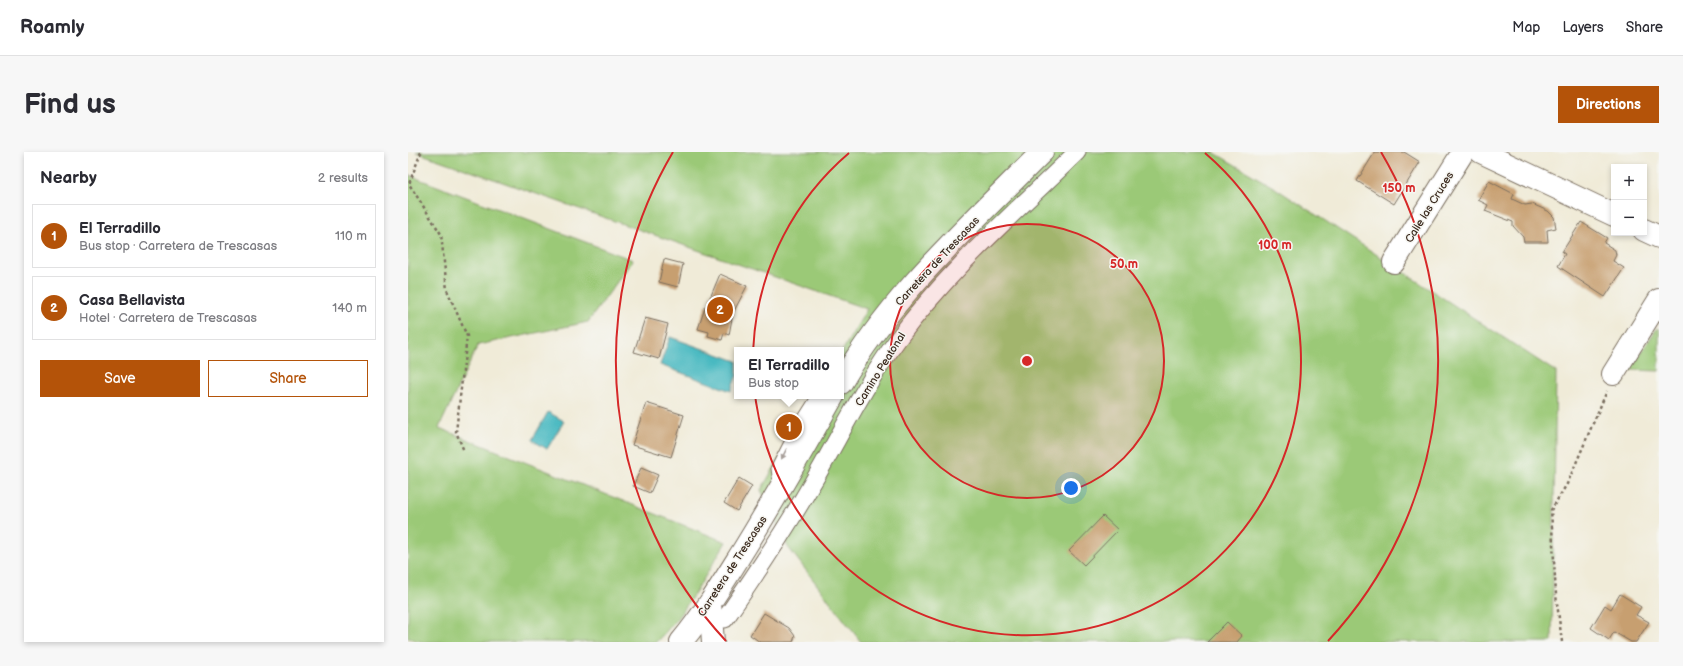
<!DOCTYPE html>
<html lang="en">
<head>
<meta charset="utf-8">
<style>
	:root { --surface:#fff; --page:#f7f7f7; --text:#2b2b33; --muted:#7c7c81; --line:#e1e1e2; --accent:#b45309 }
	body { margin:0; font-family:"Balsamiq Sans",sans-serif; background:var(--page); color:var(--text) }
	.controls { position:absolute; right:12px; top:12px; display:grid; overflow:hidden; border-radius:0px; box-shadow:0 2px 6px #0003 }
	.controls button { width:36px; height:36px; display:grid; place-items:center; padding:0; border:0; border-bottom:1px solid var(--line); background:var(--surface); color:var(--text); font:20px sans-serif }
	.you { position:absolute; left:663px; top:336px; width:14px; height:14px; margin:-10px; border:3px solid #fff; border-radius:50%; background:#1a73e8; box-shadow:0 0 0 6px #1a73e833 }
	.badge { display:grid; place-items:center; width:26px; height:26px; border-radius:50%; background:var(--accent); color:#fff; font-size:13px; font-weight:700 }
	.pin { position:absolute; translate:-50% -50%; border:2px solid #fff; box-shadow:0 1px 4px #0006 }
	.popup { position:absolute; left:326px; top:195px; width:110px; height:52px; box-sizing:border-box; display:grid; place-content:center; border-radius:0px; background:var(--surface); filter:drop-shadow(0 1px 3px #0005); font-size:13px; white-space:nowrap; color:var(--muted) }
	.popup b { font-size:15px; color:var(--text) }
	.popup::after { content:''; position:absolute; left:50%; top:100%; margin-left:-8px; border:8px solid transparent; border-top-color:var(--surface) }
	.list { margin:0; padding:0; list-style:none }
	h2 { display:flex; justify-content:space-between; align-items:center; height:52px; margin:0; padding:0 16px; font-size:17px }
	h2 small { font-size:13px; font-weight:400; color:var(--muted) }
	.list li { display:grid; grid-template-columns:26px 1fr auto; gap:12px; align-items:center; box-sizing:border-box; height:64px; margin:0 8px 8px; padding:0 8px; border:1px solid var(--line); border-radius:0px }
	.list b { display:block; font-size:15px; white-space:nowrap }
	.list p { margin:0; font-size:13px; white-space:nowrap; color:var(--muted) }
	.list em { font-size:13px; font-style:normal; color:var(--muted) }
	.actions { display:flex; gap:8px; padding:12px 16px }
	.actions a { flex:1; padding:9px 0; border:1px solid var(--accent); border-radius:0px; text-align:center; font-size:14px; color:var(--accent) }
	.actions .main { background:var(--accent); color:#fff }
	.map { position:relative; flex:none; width:1251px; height:490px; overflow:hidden; border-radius:0px }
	header { display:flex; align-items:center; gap:24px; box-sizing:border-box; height:56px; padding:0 20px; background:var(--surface); border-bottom:1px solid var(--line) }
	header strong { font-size:19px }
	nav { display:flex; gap:22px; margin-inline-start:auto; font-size:14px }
	.intro { display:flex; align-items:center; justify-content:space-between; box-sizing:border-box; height:96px; padding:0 24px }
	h1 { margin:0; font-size:28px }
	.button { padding:10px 18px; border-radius:0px; background:var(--accent); color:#fff; font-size:14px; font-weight:700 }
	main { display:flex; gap:24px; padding:0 24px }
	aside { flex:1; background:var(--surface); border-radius:0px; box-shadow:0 2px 6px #0003 }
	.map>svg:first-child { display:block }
	.green { fill:#9bc977; stroke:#6b7a4a }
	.water { fill:#4ab9c1; stroke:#427270 }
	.building { fill:#c79f6f }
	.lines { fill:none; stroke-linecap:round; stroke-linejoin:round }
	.service-casing { stroke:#7a6e5f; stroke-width:13 }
	.pedestrian-casing { stroke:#7a6e5f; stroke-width:19 }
	.minor-casing { stroke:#7a6e5f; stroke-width:24 }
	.tertiary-casing { stroke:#7a6e5f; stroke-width:24 }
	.secondary-casing { stroke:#7a6e5f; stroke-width:24 }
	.path { stroke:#7a6e5f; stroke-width:2.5; stroke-dasharray:3 3; stroke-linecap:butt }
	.service { stroke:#fff; stroke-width:11 }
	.pedestrian { stroke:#fff; stroke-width:17 }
	.minor { stroke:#fff; stroke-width:22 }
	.tertiary { stroke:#fff; stroke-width:22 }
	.secondary { stroke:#fff; stroke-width:22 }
	.oneway { fill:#a79f9a }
	.ring { fill:none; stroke:#d62828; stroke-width:2 }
	.labels { text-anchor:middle; stroke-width:3; stroke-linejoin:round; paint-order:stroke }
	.street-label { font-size:11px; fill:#3b2a1e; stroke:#f6f6f2 }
	.centre { fill:#d62828; stroke:#f6f6f2; stroke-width:2 }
	.ring-label { font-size:12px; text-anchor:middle; font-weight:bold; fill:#d62828; stroke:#f6f6f2; stroke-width:3; stroke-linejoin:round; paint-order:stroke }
</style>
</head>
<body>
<header>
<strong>Roamly</strong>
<nav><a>Map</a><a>Layers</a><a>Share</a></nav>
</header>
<div class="intro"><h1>Find us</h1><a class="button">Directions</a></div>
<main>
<aside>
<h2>Nearby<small>2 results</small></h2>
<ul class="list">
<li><span class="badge">1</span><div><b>El Terradillo</b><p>Bus stop · Carretera de Trescasas</p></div><em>110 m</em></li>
<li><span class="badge">2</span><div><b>Casa Bellavista</b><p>Hotel · Carretera de Trescasas</p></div><em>140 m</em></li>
</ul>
<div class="actions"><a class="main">Save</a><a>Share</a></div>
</aside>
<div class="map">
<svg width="1251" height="490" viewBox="0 0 1251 490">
	<rect width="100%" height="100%" fill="#f6f6f2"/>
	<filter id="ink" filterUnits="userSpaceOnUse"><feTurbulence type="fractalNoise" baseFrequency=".025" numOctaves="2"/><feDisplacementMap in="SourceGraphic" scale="8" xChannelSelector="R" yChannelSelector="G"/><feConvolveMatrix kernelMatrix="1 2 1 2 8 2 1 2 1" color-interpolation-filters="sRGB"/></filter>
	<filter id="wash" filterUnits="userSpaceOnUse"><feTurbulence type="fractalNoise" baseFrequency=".012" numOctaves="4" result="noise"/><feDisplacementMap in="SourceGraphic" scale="16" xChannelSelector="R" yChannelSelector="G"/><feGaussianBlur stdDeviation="0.9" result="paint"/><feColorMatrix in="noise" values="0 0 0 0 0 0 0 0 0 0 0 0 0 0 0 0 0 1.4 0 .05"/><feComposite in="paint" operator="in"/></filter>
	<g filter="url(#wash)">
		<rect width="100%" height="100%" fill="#f0ebd8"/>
		<g class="green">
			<path d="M8,0h797l62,36 281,184 -4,270h-691l-73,-95 -27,-57 55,-94h25v-43l26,-44z"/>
			<path d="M0,23l225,85 -45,62 -110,23 -39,83 287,114c-21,34 -41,72 -70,100h-233l-15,-4z"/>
			<path d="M1249,176l2,1v42l-29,-1z"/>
		</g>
		<g class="water">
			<path d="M262,185l67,24v14l-6,16 -71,-26z"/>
			<path d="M140,260l16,9 -17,28 -15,-9z"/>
		</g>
		<g id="blocks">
			<g class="building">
				<path d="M967,0h29l16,10 -26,42 -37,-23z"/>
				<path d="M1081,29l25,13 -2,5 13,6 7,-1 16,7 6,6 2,11 -9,2 1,12h-24l-1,-5 -10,-11v-4l-28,-11 3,-6 -10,-5z"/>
				<path d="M1173,70l26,16 -3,5 11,7 1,5 -3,6 11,7 -19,29 -47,-31 7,-12 -3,-2z"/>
				<path d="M256,107l19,5 -5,23 -19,-5z"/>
				<path d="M312,122l27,12 -14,27 -4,22 -5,-2 -2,7 -14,-4 1,-4 -11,-3 8,-24 5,2 3,-8 -4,-1z"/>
				<path d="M237,166l23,6 -9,35 -25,-7z"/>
				<path d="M238,251l38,12 -13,42 -39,-12z"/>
				<path d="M233,316l17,7 -8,18 -17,-7z"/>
				<path d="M331,326l13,8 -15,25 -13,-8z"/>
				<path d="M695,364l15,14 -34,35 -15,-14z"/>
				<path d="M1212,442l21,13 -5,8 13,7 -13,20h-5l-17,-10 -5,8 -18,-12 14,-23 6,4z"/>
				<path d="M356,461l25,15 6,8 -2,6h-33l-10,-7z"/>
				<path d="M819,470l15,14 -5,6h-30z"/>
			</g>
		</g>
	</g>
	<g filter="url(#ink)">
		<use href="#blocks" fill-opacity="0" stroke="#7a6e5f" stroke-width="1"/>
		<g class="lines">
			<g class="service-casing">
				<path id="service" d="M373,334l-3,-10 -1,-8 20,-39 21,-33"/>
			</g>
			<g class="pedestrian-casing">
				<path id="pedestrian" d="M317,467c31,-45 61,-90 88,-137 28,-48 52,-98 85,-143 51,-70 118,-127 179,-187"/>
			</g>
			<g class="minor-casing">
				<g id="minor">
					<path d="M986,110l69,-110"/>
					<path d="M1205,222l46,-74"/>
				</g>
			</g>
			<g class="tertiary-casing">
				<g id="tertiary">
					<path d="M1073,0l133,63"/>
					<path d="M1236,78l15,7"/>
					<path d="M433,231c51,-89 130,-159 201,-231"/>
					<path d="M273,490c24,-29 43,-61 63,-93 31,-50 60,-102 89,-153"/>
				</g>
			</g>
			<g class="secondary-casing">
				<path id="secondary" d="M302,451l3,39"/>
			</g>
			<g class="path">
				<path d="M13,0l-12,32 32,50 6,56 20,46 -11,96 8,19"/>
				<path d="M1154,490l-6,-47 -5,-85 16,-26 40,-93"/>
			</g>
			<use href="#service" class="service"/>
			<use href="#pedestrian" class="pedestrian"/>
			<use href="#minor" class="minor"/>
			<use href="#tertiary" class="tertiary"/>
			<use href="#secondary" class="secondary"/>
		</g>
		<defs><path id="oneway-solid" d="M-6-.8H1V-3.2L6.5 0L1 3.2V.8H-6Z"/></defs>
		<use class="oneway" href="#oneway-solid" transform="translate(376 302) rotate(117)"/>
	</g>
	<circle cx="619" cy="209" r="137" fill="#d62828" fill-opacity=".12"/>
	<g class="ring">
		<circle cx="619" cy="209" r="137"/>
		<path d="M797 1A274 274 0 1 1 441 1"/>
		<path d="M318 489A411 411 0 0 1 265 0M973 0A411 411 0 0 1 920 489"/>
	</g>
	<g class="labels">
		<g class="street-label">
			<text transform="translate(1021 55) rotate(-58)" y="4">Calle las Cruces</text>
			<text transform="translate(529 109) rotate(-47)" y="4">Carretera de Trescasas</text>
			<text transform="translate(472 217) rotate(-58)" y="4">Camino Peatonal</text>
			<text transform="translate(324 414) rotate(-57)" y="4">Carretera de Trescasas</text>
		</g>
	</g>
	<circle cx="619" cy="209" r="6" class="centre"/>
	<g class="ring-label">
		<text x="991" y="40">150 m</text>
		<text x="867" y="97">100 m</text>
		<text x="716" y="116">50 m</text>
	</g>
</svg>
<div class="controls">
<button>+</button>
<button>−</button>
</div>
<div class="you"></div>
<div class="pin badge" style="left:381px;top:275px">1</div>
<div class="popup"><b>El Terradillo</b>Bus stop</div>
<div class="pin badge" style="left:312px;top:158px">2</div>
</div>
</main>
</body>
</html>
